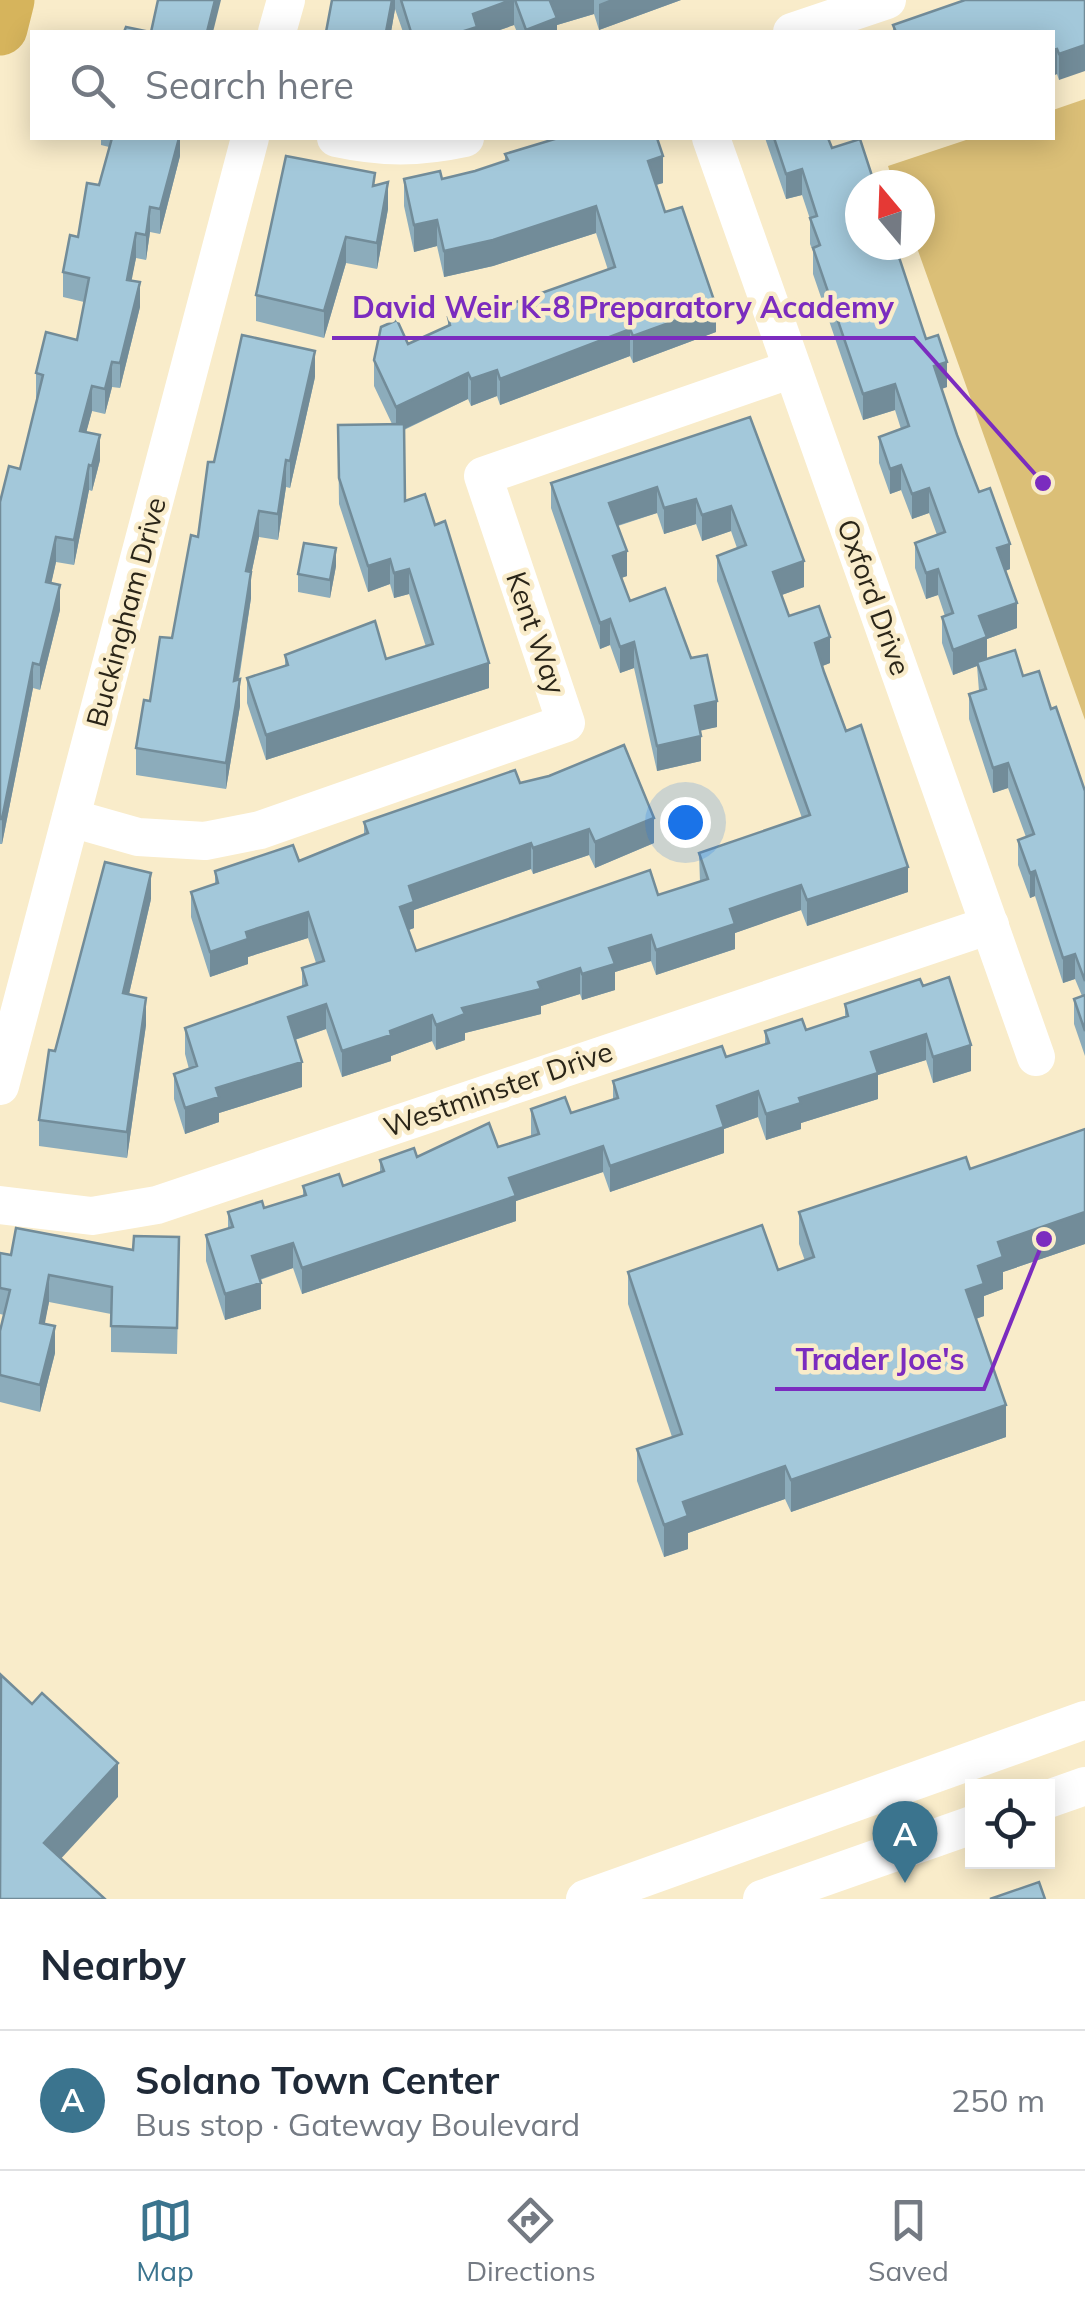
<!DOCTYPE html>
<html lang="en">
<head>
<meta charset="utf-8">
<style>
	:root { --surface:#fff; --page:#f6f6f7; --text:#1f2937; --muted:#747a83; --line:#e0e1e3; --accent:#3b748e }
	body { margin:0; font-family:Mulish,sans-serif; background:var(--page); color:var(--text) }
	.controls { position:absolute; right:30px; bottom:30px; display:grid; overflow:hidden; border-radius:0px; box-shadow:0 5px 25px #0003 }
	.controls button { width:90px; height:90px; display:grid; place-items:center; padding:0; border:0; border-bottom:2px solid var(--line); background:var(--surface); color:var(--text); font:50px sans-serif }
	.compass { position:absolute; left:845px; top:170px; width:90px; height:90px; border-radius:50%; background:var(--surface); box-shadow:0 5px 25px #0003; rotate:341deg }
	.you { position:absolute; left:685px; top:822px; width:35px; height:35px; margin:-25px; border:8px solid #fff; border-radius:50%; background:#1a73e8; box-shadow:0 0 0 15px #1a73e833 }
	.badge { display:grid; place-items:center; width:65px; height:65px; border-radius:50%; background:var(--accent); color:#fff; font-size:32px; font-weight:700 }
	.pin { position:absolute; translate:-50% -82px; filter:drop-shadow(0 2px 5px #0008) }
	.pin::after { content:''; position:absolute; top:52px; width:35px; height:30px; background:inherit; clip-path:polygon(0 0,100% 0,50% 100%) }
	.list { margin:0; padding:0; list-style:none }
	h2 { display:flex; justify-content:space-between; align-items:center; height:130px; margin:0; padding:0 40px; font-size:42px }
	h2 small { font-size:32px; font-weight:400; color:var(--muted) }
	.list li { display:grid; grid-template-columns:65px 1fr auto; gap:30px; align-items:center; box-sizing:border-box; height:140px; padding:0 40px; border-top:2px solid var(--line) }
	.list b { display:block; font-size:38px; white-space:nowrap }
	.list p { margin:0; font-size:32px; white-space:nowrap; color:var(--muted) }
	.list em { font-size:32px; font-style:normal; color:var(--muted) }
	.icon { flex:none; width:55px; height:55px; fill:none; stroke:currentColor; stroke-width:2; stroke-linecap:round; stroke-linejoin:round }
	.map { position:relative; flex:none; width:1085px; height:1899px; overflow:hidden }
	.search { position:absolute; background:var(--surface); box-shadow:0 5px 25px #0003; left:30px; right:30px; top:30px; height:110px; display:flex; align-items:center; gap:25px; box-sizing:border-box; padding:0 35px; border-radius:0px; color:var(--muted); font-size:38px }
	.sheet { height:270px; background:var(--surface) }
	nav { display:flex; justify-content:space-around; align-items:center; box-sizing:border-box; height:140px; border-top:2px solid var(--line); background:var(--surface); font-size:28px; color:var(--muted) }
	nav a { display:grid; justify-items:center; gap:5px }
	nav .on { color:var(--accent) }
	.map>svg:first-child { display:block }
	.green { fill:#dbbf77 }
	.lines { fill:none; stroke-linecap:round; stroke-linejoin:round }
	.minor { stroke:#fff; stroke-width:38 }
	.highway { stroke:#d6b45c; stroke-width:55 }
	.wall { fill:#8cacbb }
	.shaded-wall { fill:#728c99 }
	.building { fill:#a3c8da; stroke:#728c99; stroke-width:2.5 }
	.labels { text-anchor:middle; stroke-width:9; stroke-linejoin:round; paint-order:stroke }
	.street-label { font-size:28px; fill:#2a2518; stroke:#f9ecca }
	.leader { fill:none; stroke:#7b2cbf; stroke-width:4 }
	.callout-dot { fill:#7b2cbf; stroke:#f9ecca; stroke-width:4 }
	.callout-label { font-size:30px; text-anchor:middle; font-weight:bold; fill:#7b2cbf; stroke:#f9ecca; stroke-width:9; stroke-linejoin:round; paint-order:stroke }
</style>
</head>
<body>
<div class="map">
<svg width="1085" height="1899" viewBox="0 0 1085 1899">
	<rect width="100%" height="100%" fill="#f9ecca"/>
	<path class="green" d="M1085,99v621l-169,-475h4v-60h-26l-6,-19 84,-28h80l1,-28z"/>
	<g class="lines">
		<g class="minor">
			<path d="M277,32l9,-32"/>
			<path d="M792,32l95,-32"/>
			<path d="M336,138c46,10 83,10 129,0"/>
			<path d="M711,138l325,919"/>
			<path d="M71,818l67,19 67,4 55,-11 306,-107 -83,-247 309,-107"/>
			<path d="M0,1086l250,-948"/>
			<path d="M0,1205l92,11 65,-11 833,-280"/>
			<path d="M1048,1799l37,-13"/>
			<path d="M585,1899l500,-179"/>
			<path d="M762,1899l210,-74"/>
		</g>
		<path class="highway" d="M0,28l7,-28"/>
	</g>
	<g class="wall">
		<path d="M332,0h349l-82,30 -5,-16 -37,11v7h-40l-3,-7 -20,7h-91l-8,-23 -4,23h-65z"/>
		<path d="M1085,0l-26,80 -2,-6 -5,2v-44h-159v-7z"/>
		<path d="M101,138h79v18l-20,78 -10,-2 -4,28 -10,-2 -5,22 9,27 -20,81 -8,-1 -7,27 -13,-3 -6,21 14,28 -8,31 -3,-1 -15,75 -18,-3 -5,21 9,27 -20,80 -7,-2 -31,156h-2v-342l20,-33 17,-71h-1v-25l41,-33 7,-38 -21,-5v-25l36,-87 10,-38 -8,-2z"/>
		<path d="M765,138h63l4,10 94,191 21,48 -5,2 15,46 53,134 -5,2 12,57 -30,11v20l36,17 28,33 34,82v265l-11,-32v-25l8,-3 -7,-17 -12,4 -28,-87 -5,2 -12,-33v-25l8,-3 -18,-49 -15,5 -24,-74v-25l10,-3 -2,-25 -24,9 -11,-32v-26l3,-1 -7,-21 -12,4 -11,-31v-25l22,-8 -8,-22 -17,6 -11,-29 -11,4 -11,-31v-26l22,-8 -6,-19 -32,10 -50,-146v-23l-3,-7v-25l-8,-24 -16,4z"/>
		<path d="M505,154l158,29 -7,2 9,27 51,120 -83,31 -3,-7 -130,49 -3,-9 -26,10 -3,-7 -64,31 1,71 84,187 -223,72 -19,-57v-25l38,-12v-11l101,4 40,-12 -17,-53 -15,4 -4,-14 -22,8 -29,-88 -1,-79 54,-1 -18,-38v-26l74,-34v-9l40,-5 120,-42 -12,-37 -103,33 -49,11 -7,-31 -23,6 -10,-46v-27h38l33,-8 30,-10z"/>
		<path d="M375,185l13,24 -11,60 -31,-6 -22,75 -68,-17v-26z"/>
		<path d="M315,377l-25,111 -4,-1 -8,53 -19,-3 -8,38v23l-12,82 1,26 -14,83 -90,-14v-27l36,-110 26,-101 16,-75z"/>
		<path d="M750,417l54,170 -22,8 7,21 41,47 -8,3 86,226 -101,34 -6,-16 -27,9 -39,14v16l-79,26 -5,-14 -36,11v18l-33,10 -2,-6 -39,12v8l-76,19v7l-29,10 -4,-9 -41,15v5l-49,16 -16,-48 -31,11 7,47 -83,26v9l-34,12 -11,-35v-25l15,-5 -4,-15v-26l117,-41v-19l14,-5 -8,-25 -60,19v7l-38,13 -19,-60v-25l24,-8v-13l84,-10 65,-26v-13l156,-39 134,60 -59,25 -6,-13 -56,19 -2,-5 -117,41v18l-5,2 7,21 242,-56 42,-13 -1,-29 103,-35 -85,-237v-25l20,-8 -6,-17 -29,10 -6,-17 -32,10 -7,-21 -39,13 9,50 -6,2 9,23 87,126 -17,3 1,31 -44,10 -23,-103 -14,5 -10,-28 -10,4 -49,-141v-25z"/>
		<path d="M336,566l-6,32 -32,-6v-18z"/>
		<path d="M151,899l-22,95 17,31 -19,133 -88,-12v-26l16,-69z"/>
		<path d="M923,986l48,85 -38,12 -7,-23 -48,15v24l-77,24v6l-35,11 -8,-23 -34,12v24l-114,39 -7,-20 -87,29v20l-214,73 -9,-26 -33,12 1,29 -36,11 -19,-59v-26l22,-7v-16l36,-4 39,-12v-10h40l37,-14v-12l118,-13 33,-11v-27l40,4 42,-14v-18l113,-24 39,-12v-14l41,-1 39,-13v-13z"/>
		<path d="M1085,1129v115l-82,28v17l-19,7v20l-8,3 30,118 -215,75 -6,-13 -97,34v16l-24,8 -27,-76v-32l35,-12 -44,-133v-32l150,-2 27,-9 -6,-17v-32l171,-43z"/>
		<path d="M0,1253l11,2 168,8 -2,91 -66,-2v-38l-62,-12 -5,22 11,29 -15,59 -40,-10v-71l4,-16 -4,-1z"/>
	</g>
	<g class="shaded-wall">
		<path d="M215,0h6l-8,32h-6z"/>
		<path d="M392,0h3v9l-4,23h-5z"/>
		<path d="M511,0h3v25l-20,7h-33l12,-18z"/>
		<path d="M553,0h41v14l-37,11v7h-31v-2l24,-29z"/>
		<path d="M609,0h72l-82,30v-26z"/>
		<path d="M1085,45v26l-26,9v-26z"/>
		<path d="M1057,49v25l-5,2v-26z"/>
		<path d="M179,138h1v18l-20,78v-25z"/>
		<path d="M663,156v27l-15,4v-26z"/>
		<path d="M802,169v26l-16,4v-25z"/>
		<path d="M388,182v27l-11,60v-26z"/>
		<path d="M596,206v27l-103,33 -49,11v-26z"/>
		<path d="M150,207v25l-4,28v-25z"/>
		<path d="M437,220v26l-23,6v-27z"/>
		<path d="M136,233v25l-9,46v-24z"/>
		<path d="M346,237v26l-22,75v-27z"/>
		<path d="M140,282v25l-20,81v-25z"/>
		<path d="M716,306v26l-83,31v-27z"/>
		<path d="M630,329v27l-130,49v-26z"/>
		<path d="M315,351v26l-25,111v-27z"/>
		<path d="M112,362v25l-7,27v-25z"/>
		<path d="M947,362v25l-13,4v-25z"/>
		<path d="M497,370v26l-26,10v-27z"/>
		<path d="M468,373v26l-72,34v-26z"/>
		<path d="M895,384v26l-32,10v-26z"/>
		<path d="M92,386v25l-12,45v-25z"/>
		<path d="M100,435v25l-8,31v-25z"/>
		<path d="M286,460v27l-8,53v-26z"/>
		<path d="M89,465v25l-15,75v-25z"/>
		<path d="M901,465v25l-11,4v-25z"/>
		<path d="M657,487v26l-48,15v-25z"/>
		<path d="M929,488v25l-17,6v-25z"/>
		<path d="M696,499v25l-32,10v-26z"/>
		<path d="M731,506v25l-29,10v-26z"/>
		<path d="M259,511v26l-8,38v23l-17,109v-26l12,-110z"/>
		<path d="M56,537v25l-10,45v-25z"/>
		<path d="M1010,544v25l-13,5v-26z"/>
		<path d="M336,548v18l-6,32v-18z"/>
		<path d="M627,551v25l-14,5v-25z"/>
		<path d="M390,559v25l-22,8v-26z"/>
		<path d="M804,561v26l-31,11v-26z"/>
		<path d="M409,569v25l-15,4v-25z"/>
		<path d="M938,569v26l-12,4v-26z"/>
		<path d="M60,585v25l-20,80v-25z"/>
		<path d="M1017,603v25l-30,11v24l-10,-1v4l-24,9v-25l26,-34z"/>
		<path d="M610,619v26l-10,4v-26z"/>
		<path d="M830,637v26l-15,6v-26z"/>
		<path d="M634,642v26l-14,5v-26z"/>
		<path d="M33,663v25l-31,156v-25z"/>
		<path d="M489,663v25l-223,72v-25z"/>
		<path d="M240,679v27l-14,83v-26z"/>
		<path d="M717,701v26l-22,5v-26z"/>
		<path d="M701,736v25l-44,10v-25z"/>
		<path d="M1008,763v25l-15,5v-25z"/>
		<path d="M654,818v25l-59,25v-26z"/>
		<path d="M589,829v26l-56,19v-26z"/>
		<path d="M531,843v26l-117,41v18l-14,5v-26l9,-21z"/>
		<path d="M908,867v25l-101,34v-26z"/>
		<path d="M1035,871v25l-5,2v-25z"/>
		<path d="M151,873v26l-28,121v-27z"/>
		<path d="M801,885v25l-66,23v16l-79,26v-25l74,-41z"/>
		<path d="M308,912v26l-60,19v7l-38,13v-25l36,-20z"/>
		<path d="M651,935v26l-36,11v18l-33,10v-26l27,-26z"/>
		<path d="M1075,954v25l-12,4v-25z"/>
		<path d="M580,968v26l-39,12v8l-76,19v7l-29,10v-25l26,-17z"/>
		<path d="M146,998v27l-19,133v-26z"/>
		<path d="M326,1004v25l-38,13v-25z"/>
		<path d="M432,1015v26l-41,15v5l-49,16v-26l48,-20z"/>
		<path d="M926,1034v26l-48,15v24l-77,24v6l-35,11v-26l33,-16 72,-46z"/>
		<path d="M971,1045v26l-38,12v-26z"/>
		<path d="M302,1062v25l-83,26v9l-34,12v-26l31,-20z"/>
		<path d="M758,1091v26l-34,12v24l-114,39v-26l107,-60z"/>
		<path d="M603,1146v26l-87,29v20l-214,73v-26l207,-90z"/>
		<path d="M1085,1212v32l-82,28v17l-19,7v20l-18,6v-32l12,-24 20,-24z"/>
		<path d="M293,1243v25l-41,14v-26z"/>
		<path d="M49,1275v27l-9,47v-26z"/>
		<path d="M261,1283v26l-36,11v-26z"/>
		<path d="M55,1326v27l-15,59v-27z"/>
		<path d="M1006,1405v32l-215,75v-32z"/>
		<path d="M785,1466v33l-97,34v16l-24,8v-32l19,-23z"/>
		<path d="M118,1763v34l-74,80v-34z"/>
	</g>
	<g class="building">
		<path d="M158,0h57l-8,32h-56z"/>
		<path d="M332,0h60l-6,32h-60z"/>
		<path d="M401,0h110l-38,14 4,13 -16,5h-50z"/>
		<path d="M515,0h38l-3,1 7,17 -31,12z"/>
		<path d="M965,0h120v45l-26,9 -2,-5 -5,1v-18h-156l-3,-7z"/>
		<path d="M126,27l24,5h-26z"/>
		<path d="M112,138h67l-19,71 -10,-2 -4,28 -10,-2 -9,47 13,2 -20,81 -8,-1 -7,27 -13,-3 -12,45 20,4 -8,31 -3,-1 -15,75 -18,-3 -10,45 14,3 -20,80 -7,-2 -31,156h-2v-317l9,-36 11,3 23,-94 -7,-2 10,-41 31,8 12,-62 -26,-6 7,-37 8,2 9,-54 12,2z"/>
		<path d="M558,138h99l6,18 -15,5 17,51 17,-5 34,99 -83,30 -3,-7 -130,50 -3,-9 -26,9 -3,-6 -72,34 -22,-47 7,-33 16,-7 11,24 42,-19 -2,-8 37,-14 3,9 127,-45 -19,-61 -103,34 -49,11 -7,-31 -23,5 -10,-46 36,-8 2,8 33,-8 33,-11 -3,-6z"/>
		<path d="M774,138h54l4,10 28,-9 15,46h-15v60h35l31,94 12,-4 9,27 -13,4 23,69 22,57 11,-4 20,56 -13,4 20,55 -38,13 8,21 -34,13 -11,-33 11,-4 -15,-44 -12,4 -11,-30 30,-11 -16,-44 -17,6 -11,-29 -11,4 -11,-32 30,-11 -14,-42 -32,10 -50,-146 7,-3 -10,-27 7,-2 -15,-47 -16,5z"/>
		<path d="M286,156l89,17 -2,13 15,-4 -11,61 -31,-6 -22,74 -68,-16z"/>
		<path d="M242,335l73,16 -25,110 -4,-1 -8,54 -19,-3 -13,60 5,1 -17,109 6,-2 -14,84 -90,-15 8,-48 6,1 10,-64 12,1 19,-103 7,2 10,-75h6z"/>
		<path d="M750,417l54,144 -31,11 16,44 30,-10 11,31 -15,6 9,29 22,59 15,-6 47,142 -101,33 -6,-15 -27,9 -44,15 5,15 -79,26 -5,-15 -42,13 6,16 -33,10 -2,-6 -42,14 3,7 -79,19 3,6 -29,11 -4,-10 -42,16 1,4 -49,16 -16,-47 -38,13 14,45 -86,26 3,9 -34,11 -11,-34 23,-8 -12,-38 122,-43 -5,-17 22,-7 -16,-49 -62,20 2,7 -38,13 -19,-60 27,-9 -3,-12 78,-26 6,16 69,-28 -4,-11 151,-52 5,13 29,-7 75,-31 30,73 -59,24 -6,-13 -56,19 -2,-5 -122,43 5,16 -14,5 16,44 234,-81 8,25 50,-16 -9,-26 111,-38 -93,-259 29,-11 -15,-39 -29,9 -6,-16 -32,9 -7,-21 -48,16 18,48 -14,5 17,45 35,-13 26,70 16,-3 10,46 -22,5 6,30 -44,10 -23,-104 -14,5 -10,-28 -10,4 -49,-140z"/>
		<path d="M404,424l1,77 20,-7 10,31 10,-4 44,142 -223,72 -19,-57 41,-13 -3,-10 90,-34 11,38 47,-15 -24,-75 -15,4 -4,-14 -22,7 -29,-88 -1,-53z"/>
		<path d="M304,543l32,5 -6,32 -32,-6z"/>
		<path d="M1015,650l8,26 16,-5 12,38 5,-2 29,84v190l-10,-27 -12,4 -28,-87 -5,2 -12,-33 16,-6 -26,-71 -15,5 -24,-74 17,-5 -9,-27z"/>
		<path d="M105,862l46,11 -28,120 23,5 -19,134 -88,-12 10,-70 6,1z"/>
		<path d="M949,977l22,68 -38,12 -7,-23 -55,18 7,21 -79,25 2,5 -35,11 -8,-23 -41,15 7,21 -114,39 -7,-20 -94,32 7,18 -214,72 -9,-25 -41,13 9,27 -36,11 -19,-59 27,-8 -5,-15 34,-11 2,7 42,-13 -3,-9 36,-12 4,12 41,-15 -4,-11 34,-12 3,9 72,-34 9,24 41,-13 -8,-25 34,-12 6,16 47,-15 -5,-17 109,-35 4,11 43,-14 -4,-12 37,-12 4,11 42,-14 -3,-12 75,-25 3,7z"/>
		<path d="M1085,995v36l-11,-32z"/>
		<path d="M1085,1129v83l-87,30 5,15 -25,9 6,18 -18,6 40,115 -215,75 -6,-14 -102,36 5,14 -24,9 -27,-76 45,-15 -54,-162 134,-47 16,45 36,-13 -15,-45 167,-55 4,12z"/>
		<path d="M16,1228l117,22 1,-14 45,1 -2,91 -66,-2 1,-39 -63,-12 -9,48 15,3 -15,59 -40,-10v-44l10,-41 -10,-2v-35l11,2z"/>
		<path d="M1,1675l31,29 10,-11 76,70 -74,80 61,56h-105z"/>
		<path d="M1039,1882l6,17h-55z"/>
	</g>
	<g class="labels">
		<g class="street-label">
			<text transform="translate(874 597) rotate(70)" y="10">Oxford Drive</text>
			<text transform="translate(126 612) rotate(-75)" y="10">Buckingham Drive</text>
			<text transform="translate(536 633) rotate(71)" y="10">Kent Way</text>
			<text transform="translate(498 1089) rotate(-19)" y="10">Westminster Drive</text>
		</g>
	</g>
	<path class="leader" d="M1043 483L914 338H332M1044 1239L984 1389H775"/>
	<g class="callout-dot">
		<circle cx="1043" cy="483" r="10"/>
		<circle cx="1044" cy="1239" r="10"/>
	</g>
	<g class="callout-label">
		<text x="623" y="318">David Weir K-8 Preparatory Academy</text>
		<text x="880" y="1370">Trader Joe's</text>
	</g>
</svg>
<div class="controls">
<button><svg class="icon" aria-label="locate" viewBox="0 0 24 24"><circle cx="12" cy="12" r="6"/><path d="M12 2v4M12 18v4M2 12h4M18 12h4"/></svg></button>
</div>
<svg class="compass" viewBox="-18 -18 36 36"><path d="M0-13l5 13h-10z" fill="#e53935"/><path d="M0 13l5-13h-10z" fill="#747a83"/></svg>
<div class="you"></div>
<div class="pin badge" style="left:905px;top:1883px">A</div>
<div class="search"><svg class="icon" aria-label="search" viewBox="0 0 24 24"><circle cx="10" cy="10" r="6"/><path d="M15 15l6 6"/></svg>Search here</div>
</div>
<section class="sheet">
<h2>Nearby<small></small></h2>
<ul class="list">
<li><span class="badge">A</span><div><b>Solano Town Center</b><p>Bus stop · Gateway Boulevard</p></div><em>250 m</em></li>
</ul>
</section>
<nav>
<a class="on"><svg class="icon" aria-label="map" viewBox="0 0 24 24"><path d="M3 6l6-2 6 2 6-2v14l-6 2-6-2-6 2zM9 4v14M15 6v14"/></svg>Map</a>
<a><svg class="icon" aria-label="directions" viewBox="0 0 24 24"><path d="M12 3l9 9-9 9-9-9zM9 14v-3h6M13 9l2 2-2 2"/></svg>Directions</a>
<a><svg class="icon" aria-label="saved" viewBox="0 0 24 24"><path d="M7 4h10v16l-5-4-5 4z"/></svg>Saved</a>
</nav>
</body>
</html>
